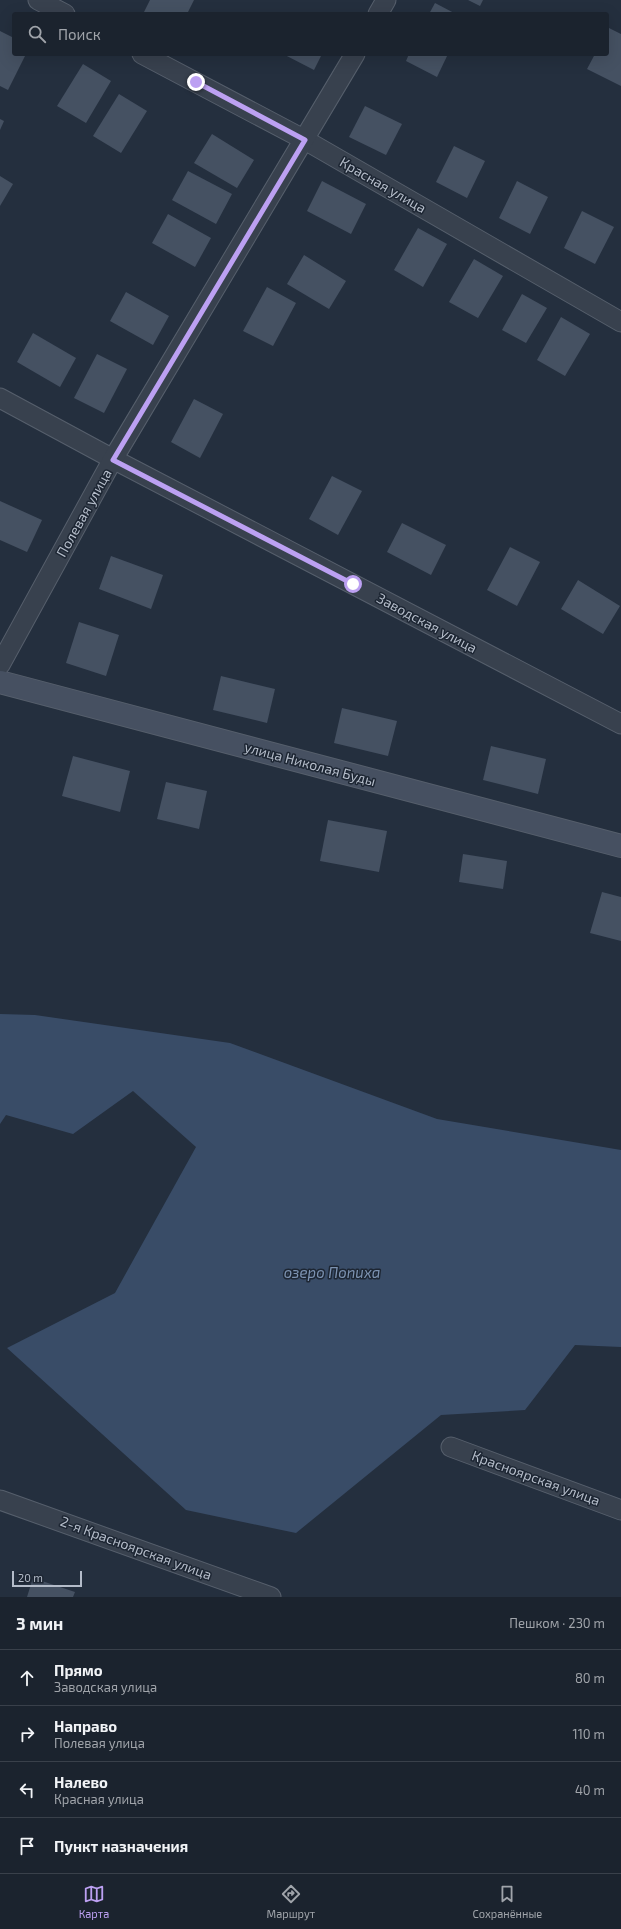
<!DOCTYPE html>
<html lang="ru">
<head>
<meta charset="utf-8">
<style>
	:root { --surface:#1b232e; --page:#242b36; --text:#f1f3f6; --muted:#a0a4aa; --line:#39404a; --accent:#bca0f2 }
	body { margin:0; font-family:"Exo 2",sans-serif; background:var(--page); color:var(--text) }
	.scale { position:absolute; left:12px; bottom:10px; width:70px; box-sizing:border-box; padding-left:4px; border:2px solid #b4bcc9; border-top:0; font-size:11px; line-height:14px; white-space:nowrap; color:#b4bcc9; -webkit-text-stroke:3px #1d2633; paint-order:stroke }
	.stop { position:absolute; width:12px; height:12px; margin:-9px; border:3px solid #bca0f2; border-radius:50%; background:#fff }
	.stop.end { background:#bca0f2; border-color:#fff; box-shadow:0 1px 4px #0008 }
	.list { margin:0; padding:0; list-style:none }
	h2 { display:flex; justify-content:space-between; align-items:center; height:52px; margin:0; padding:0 16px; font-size:17px }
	h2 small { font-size:13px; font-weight:400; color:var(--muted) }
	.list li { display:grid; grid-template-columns:26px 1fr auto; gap:12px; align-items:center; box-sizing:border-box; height:56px; padding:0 16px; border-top:1px solid var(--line) }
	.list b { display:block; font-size:15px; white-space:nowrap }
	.list p { margin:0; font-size:13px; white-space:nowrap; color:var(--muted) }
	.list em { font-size:13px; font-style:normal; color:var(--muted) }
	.icon { flex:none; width:22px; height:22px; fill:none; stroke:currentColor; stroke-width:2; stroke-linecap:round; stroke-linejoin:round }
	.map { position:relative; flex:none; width:621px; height:1597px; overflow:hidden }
	.search { position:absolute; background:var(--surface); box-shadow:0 4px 16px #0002; left:12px; right:12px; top:12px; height:44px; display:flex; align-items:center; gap:10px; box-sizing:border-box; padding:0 14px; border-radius:4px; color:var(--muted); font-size:15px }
	.sheet { height:276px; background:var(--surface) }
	nav { display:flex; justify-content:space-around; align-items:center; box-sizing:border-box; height:56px; border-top:1px solid var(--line); background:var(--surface); font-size:11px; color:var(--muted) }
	nav a { display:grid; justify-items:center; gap:2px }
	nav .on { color:var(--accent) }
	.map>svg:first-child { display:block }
	.water { fill:#394c67 }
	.building { fill:#455162 }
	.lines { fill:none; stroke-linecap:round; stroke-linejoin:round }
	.street-casing { stroke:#565f6c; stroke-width:21 }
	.secondary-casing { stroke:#565f6c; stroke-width:24 }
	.street { stroke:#38414e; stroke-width:19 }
	.secondary { stroke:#465061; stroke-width:22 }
	.route { stroke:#bca0f2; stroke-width:5 }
	.labels { text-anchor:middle; stroke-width:3; stroke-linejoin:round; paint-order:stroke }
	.street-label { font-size:14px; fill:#b4bcc9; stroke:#1d2633 }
	.water-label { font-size:15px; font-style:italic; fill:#7c92b1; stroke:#1d2633 }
</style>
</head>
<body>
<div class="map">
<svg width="621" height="1597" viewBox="0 0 621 1597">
	<rect width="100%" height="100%" fill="#242f3e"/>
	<path class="water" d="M0,1014l35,1 195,28 207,76 184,31v197l-46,-2 -50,65 -84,5 -145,118 -110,-23 -179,-162 108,-55 81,-146 -63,-56 -60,43 -67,-19 -6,9z"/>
	<g class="building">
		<path d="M150,0h44l-7,14h-44z"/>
		<path d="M468,0h15l-3,6z"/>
		<path d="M435,3l21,11h-27z"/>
		<path d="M609,28l12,6v52l-34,-17 8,-15h12v-22z"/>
		<path d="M0,31l14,7v16h12l-18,36 -8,-4z"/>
		<path d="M283,54h39l-8,16z"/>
		<path d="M409,54h39l-11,23 -31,-16z"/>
		<path d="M83,64l28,17 -25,42 -29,-17z"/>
		<path d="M119,94l28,17 -26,42 -28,-17z"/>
		<path d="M365,106l37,18 -16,31 -37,-18z"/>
		<path d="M0,119l4,2 -4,9z"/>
		<path d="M212,134l42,26 -17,28 -43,-25z"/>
		<path d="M454,146l31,15 -18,37 -31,-16z"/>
		<path d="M188,171l44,23 -16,30 -44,-24z"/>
		<path d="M0,176l13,8 -13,22z"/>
		<path d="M322,181l44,23 -15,30 -44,-23z"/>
		<path d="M517,181l31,16 -18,37 -31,-16z"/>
		<path d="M582,211l32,16 -19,37 -31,-16z"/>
		<path d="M168,214l43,24 -16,29 -43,-24z"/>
		<path d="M418,228l29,16 -24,43 -29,-17z"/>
		<path d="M304,255l42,26 -17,28 -42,-25z"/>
		<path d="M474,259l29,17 -25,42 -29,-16z"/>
		<path d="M267,287l29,16 -23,43 -30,-15z"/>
		<path d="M126,292l43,24 -16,29 -43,-24z"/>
		<path d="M522,294l25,14 -21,35 -24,-13z"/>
		<path d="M561,317l29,17 -25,42 -28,-16z"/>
		<path d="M33,333l43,25 -16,29 -43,-25z"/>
		<path d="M97,354l30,15 -23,44 -30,-15z"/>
		<path d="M194,399l29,15 -23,44 -29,-16z"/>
		<path d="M332,476l30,15 -24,44 -29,-16z"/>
		<path d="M0,501l42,19 -15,32 -27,-12z"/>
		<path d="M402,523l44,22 -15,30 -44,-23z"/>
		<path d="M510,547l30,15 -23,44 -30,-16z"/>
		<path d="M111,556l52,19 -12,34 -52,-20z"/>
		<path d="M578,580l42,26 -17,28 -42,-25z"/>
		<path d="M79,622l40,13 -13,41 -40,-13z"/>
		<path d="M221,676l54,13 -8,34 -54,-13z"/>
		<path d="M342,708l55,13 -9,35 -54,-13z"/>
		<path d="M491,746l55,13 -8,35 -55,-14z"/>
		<path d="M73,756l57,15 -10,41 -58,-16z"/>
		<path d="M166,782l41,9 -8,38 -42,-10z"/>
		<path d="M328,820l59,11 -8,41 -59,-11z"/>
		<path d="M463,854l44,7 -4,28 -44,-7z"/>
		<path d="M602,892l19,5v44l-31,-8z"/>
		<path d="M33,1578l42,14 -2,5h-46z"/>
	</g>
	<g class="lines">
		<g class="street-casing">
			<g id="street">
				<path d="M38,0l27,14"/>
				<path d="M378,14l8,-14"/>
				<path d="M142,54l163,86 316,182"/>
				<path d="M0,398l113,61 508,265"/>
				<path d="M0,665l113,-206 242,-405"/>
				<path d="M451,1447l170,63"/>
				<path d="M0,1500l271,97"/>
			</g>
		</g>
		<g class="secondary-casing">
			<path id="secondary" d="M0,682l621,164"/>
		</g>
		<use href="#street" class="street"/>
		<use href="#secondary" class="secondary"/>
	</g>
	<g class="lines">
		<path class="route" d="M196,82l109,58 -192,320 240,124"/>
	</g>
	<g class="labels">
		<g class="street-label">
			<text transform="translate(383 185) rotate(30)" y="5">Красная улица</text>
			<text transform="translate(84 513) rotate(-61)" y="5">Полевая улица</text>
			<text transform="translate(427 623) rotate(28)" y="5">Заводская улица</text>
			<text transform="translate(310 764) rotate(15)" y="5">улица Николая Буды</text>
			<text transform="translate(536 1478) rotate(20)" y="5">Красноярская улица</text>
			<text transform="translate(136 1548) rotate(20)" y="5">2-я Красноярская улица</text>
		</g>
		<g class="water-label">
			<text x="332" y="1278">озеро Попиха</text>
		</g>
	</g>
</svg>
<div class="scale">20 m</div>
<div class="stop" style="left:353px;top:584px"></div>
<div class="stop end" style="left:196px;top:82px"></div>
<div class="search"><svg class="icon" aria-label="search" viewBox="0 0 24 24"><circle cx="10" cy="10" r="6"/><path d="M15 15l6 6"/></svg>Поиск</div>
</div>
<section class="sheet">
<h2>3 мин<small>Пешком · 230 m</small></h2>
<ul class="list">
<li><svg class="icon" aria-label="ahead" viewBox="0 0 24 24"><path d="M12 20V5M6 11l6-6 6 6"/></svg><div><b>Прямо</b><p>Заводская улица</p></div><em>80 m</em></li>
<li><svg class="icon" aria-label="right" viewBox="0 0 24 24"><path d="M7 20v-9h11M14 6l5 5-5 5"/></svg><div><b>Направо</b><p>Полевая улица</p></div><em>110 m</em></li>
<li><svg class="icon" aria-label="left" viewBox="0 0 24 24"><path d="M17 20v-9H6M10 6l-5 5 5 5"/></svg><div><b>Налево</b><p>Красная улица</p></div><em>40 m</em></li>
<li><svg class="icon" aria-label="arrive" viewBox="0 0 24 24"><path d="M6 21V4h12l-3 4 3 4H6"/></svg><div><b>Пункт назначения</b></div></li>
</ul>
</section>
<nav>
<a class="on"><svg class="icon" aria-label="map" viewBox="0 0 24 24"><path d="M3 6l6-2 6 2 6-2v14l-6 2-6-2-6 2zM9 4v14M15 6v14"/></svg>Карта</a>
<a><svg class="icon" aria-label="directions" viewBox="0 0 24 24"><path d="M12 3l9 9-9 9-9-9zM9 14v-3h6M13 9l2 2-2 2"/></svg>Маршрут</a>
<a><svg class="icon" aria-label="saved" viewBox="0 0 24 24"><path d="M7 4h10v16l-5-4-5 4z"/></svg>Сохранённые</a>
</nav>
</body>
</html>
